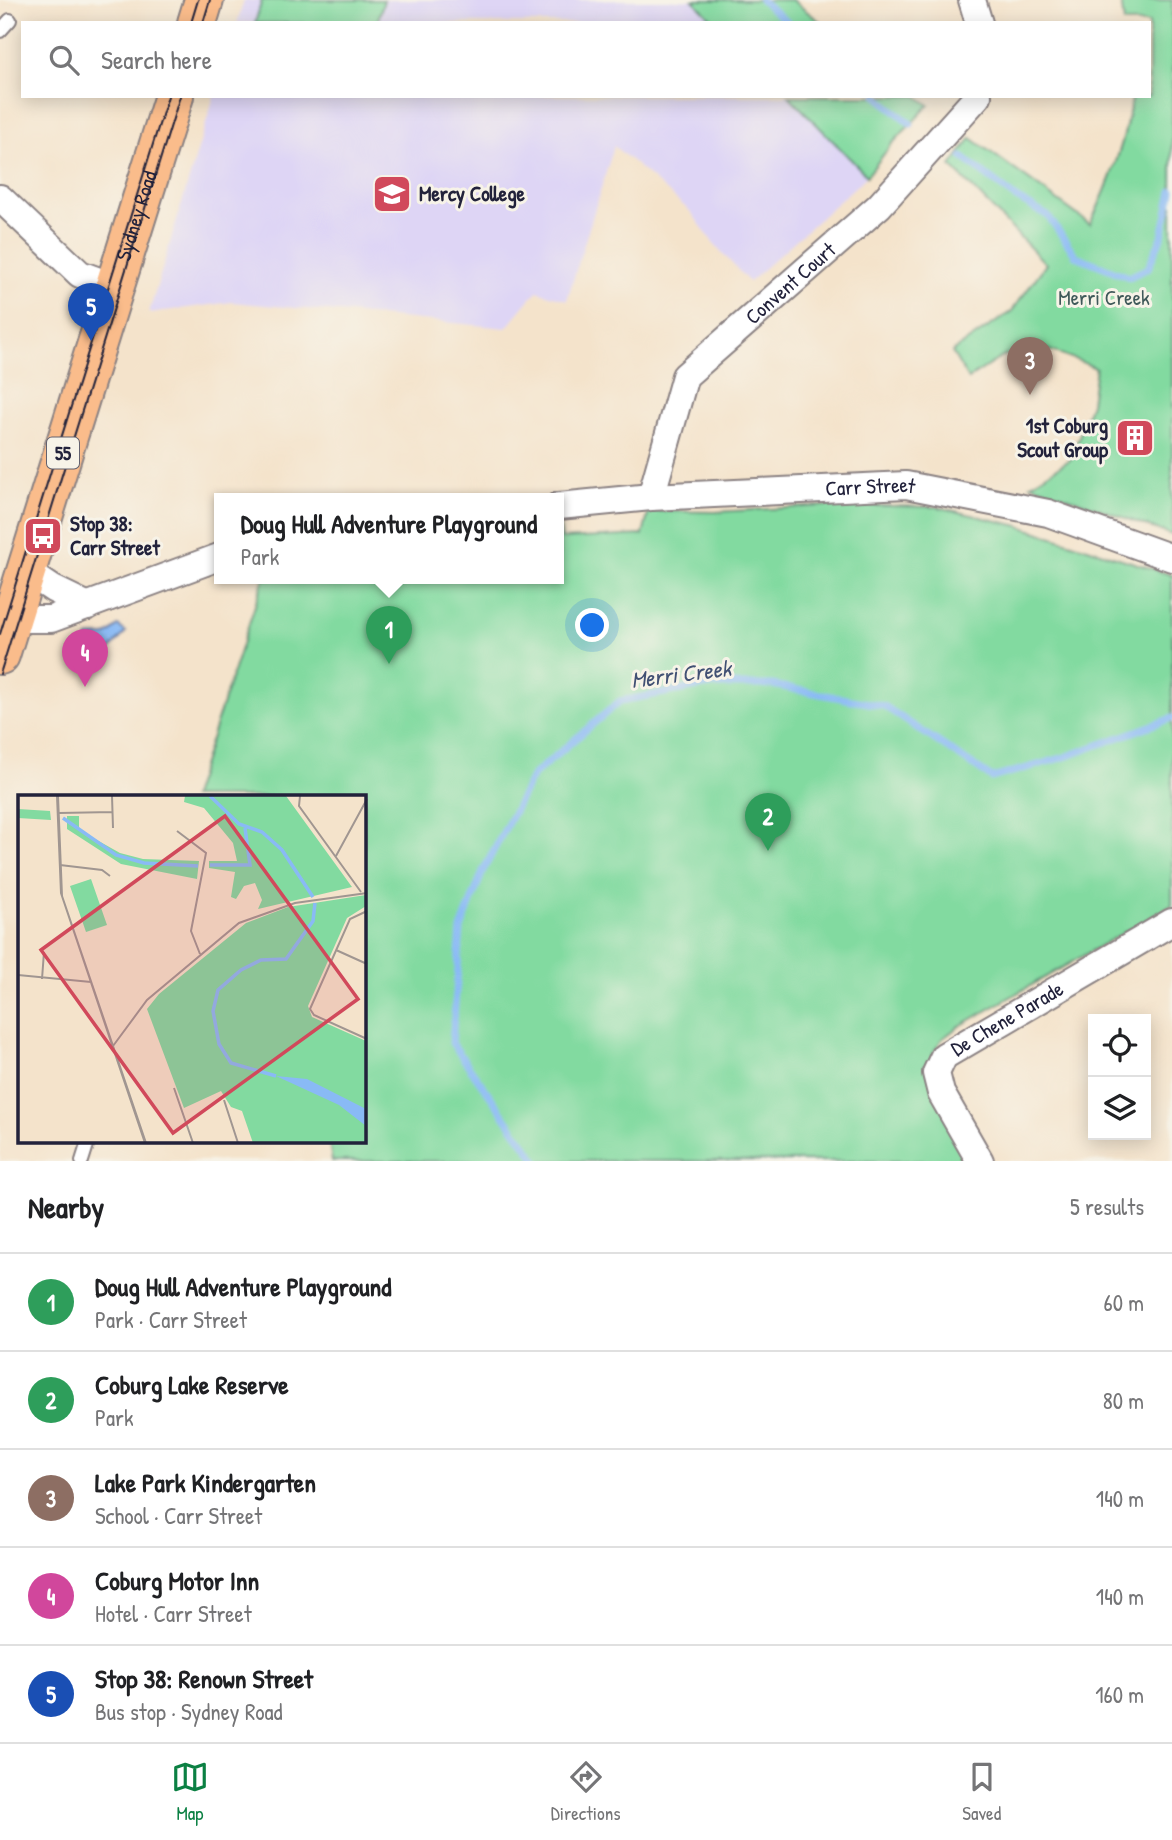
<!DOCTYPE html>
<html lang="en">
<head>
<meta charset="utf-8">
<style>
	:root { --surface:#fff; --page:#f6f6f6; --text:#202124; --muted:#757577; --line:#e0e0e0; --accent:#0b8043 }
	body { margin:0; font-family:"Patrick Hand",sans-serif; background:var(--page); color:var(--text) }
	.controls { position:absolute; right:21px; bottom:21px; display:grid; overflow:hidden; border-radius:0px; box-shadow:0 4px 18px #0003 }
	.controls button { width:63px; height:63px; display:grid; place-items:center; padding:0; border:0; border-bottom:2px solid var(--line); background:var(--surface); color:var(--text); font:35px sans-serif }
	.you { position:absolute; left:593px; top:626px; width:24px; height:24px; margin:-18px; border:5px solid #fff; border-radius:50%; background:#1a73e8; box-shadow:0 0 0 10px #1a73e833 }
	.badge { display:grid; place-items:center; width:46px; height:46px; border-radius:50%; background:var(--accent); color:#fff; font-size:23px; font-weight:700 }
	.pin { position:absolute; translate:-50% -58px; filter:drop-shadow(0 2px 4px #0008) }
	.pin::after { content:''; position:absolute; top:37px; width:24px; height:21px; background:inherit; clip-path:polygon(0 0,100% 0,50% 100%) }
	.popup { position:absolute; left:214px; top:493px; width:350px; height:91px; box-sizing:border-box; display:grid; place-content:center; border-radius:0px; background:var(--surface); filter:drop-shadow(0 2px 5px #0005); font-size:23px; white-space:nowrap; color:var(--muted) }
	.popup b { font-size:26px; color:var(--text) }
	.popup::after { content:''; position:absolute; left:50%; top:100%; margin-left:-14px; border:14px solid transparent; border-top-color:var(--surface) }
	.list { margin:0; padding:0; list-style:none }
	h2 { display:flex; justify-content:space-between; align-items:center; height:91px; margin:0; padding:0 28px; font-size:30px }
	h2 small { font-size:23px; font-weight:400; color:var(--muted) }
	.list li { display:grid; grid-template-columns:46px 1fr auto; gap:21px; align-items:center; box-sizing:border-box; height:98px; padding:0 28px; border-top:2px solid var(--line) }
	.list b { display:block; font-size:26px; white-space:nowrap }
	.list p { margin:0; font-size:23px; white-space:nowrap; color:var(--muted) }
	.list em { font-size:23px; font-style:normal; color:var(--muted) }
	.icon { flex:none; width:38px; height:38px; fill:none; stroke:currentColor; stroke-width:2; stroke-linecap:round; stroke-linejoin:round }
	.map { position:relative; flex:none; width:1172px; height:1161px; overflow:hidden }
	.search { position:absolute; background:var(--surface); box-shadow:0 4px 18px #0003; left:21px; right:21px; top:21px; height:77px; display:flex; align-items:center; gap:18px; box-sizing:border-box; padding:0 24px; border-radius:0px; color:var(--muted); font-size:26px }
	.sheet { height:581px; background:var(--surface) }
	nav { display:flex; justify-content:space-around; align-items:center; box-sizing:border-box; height:98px; border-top:2px solid var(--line); background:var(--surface); font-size:19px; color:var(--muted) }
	nav a { display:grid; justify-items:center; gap:4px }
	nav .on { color:var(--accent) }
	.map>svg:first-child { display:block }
	.built { fill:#ded5f5 }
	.green { fill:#82daa0; stroke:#527e6e; stroke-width:2 }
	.water { fill:#89baf5; stroke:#566e98; stroke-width:2 }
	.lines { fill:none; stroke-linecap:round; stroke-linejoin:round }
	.stream { stroke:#89baf5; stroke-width:7 }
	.lane-casing { stroke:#8b8283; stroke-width:16 }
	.street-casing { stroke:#8b8283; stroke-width:30 }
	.highway-casing { stroke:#8b8283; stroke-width:42 }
	.lane { stroke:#fff; stroke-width:12 }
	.street { stroke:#fff; stroke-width:26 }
	.highway { stroke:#fabc8b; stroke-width:38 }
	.tram { stroke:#22223b; stroke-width:2 }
	.labels { text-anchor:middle; stroke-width:6; stroke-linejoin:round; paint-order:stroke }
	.shield { fill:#f7f3e8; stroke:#62616f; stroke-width:2 }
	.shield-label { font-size:19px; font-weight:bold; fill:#22223b }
	.poi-label { font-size:21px; font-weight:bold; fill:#22223b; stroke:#f7f3e8; text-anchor:start }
	.street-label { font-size:21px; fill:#22223b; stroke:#f7f3e8 }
	.park-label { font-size:21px; fill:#3f5959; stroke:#f7f3e8 }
	.water-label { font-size:23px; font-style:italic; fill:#415073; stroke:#f7f3e8 }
	.inset-river { fill:none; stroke:#89baf5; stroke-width:3.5 }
	.inset-road { fill:none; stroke:#a09691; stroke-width:2 }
	.view { fill:#d1495b; fill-opacity:0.15; stroke:#d1495b; stroke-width:3.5 }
	.inset-edge { fill:none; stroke:#22223b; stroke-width:3.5 }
</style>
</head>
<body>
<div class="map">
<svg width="1172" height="1161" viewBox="0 0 1172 1161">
	<rect width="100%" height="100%" fill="#f7f3e8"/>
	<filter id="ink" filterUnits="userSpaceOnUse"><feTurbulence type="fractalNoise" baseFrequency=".0143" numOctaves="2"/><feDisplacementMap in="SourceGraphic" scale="14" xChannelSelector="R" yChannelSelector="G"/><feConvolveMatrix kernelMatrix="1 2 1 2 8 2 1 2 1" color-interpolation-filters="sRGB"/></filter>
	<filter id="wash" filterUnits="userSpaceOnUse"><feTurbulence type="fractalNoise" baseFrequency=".00686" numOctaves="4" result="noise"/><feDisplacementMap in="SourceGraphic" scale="28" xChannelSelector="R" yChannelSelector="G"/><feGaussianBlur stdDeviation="1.57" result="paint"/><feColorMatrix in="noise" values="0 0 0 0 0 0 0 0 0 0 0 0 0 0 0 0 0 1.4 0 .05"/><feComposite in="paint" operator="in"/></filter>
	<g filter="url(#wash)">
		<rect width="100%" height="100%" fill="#f4e3cb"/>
		<g class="built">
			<path d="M244,0h449l23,23h-479z"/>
			<path d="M214,96h575l78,80 -118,106 -35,-38 -23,-32 -77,-66 -47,154 -30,-9 -31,37 -274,-26 -83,11z"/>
		</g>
		<g class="green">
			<path d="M262,0h122l-7,23h-122z"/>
			<path d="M693,0h99l30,23h-106z"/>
			<path d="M1121,0h51v535l-141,-51 40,-25 20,-56 5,-35c-66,-27 -68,-30 -128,11l-16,-27 60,-41 34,-47 -95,-98 20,-28 119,86c21,-42 35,-82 42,-128h17v-73h-25z"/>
			<path d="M789,96h128l12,9 -38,40 -24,31z"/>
			<path d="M840,505l98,2 81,19 153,49v330l-214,122 -16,12 -9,14 33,108h-634l-3,-19h35v-345h-172l72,-219h295v-55l3,16 81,-4 6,-24 66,1z"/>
		</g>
		<path class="water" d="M118,626l8,6 -17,19 -22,-4 1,-10 18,-1z"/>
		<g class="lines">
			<g class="stream">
				<path d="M761,0l27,23"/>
				<path d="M877,96l34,28"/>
				<path d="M962,157l54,41 32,18 28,40 53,21 19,-9 14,-32 10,-45"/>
				<path d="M537,1161l-85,-118 9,-114 22,-58 50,-96 87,-74 89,-16h63l112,21 108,72 73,-21 107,-39"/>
			</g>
		</g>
	</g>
	<g filter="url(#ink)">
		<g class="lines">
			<g class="lane-casing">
				<g id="lane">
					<path d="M0,31l10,-11"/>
					<path d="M82,1161l6,-19"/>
				</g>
			</g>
			<g class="street-casing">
				<g id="street">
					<path d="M972,0l7,23"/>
					<path d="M0,198l80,76 35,13"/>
					<path id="s1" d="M651,497l34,-121 194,-170 99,-110"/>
					<path id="s2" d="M559,506l92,-9 255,-12 142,28 124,45"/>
					<path d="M26,571l27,18 35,17"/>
					<path d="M11,619h40l168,-62"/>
					<path id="s3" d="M980,1161l-39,-68 -5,-20 8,-17 228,-134"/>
				</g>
			</g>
			<g class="highway-casing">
				<g id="highway">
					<path d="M197,23l7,-23"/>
					<path id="s4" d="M0,655l174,-559"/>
				</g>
			</g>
			<use href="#lane" class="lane"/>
			<use href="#street" class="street"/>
			<use href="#highway" class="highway"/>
			<g class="tram">
				<path d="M191,23l7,-23"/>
				<path d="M203,23l7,-23"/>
				<path d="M0,634l168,-538"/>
				<path d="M0,674l180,-578"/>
			</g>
		</g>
	</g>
	<defs>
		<g id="school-square" transform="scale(2.0125)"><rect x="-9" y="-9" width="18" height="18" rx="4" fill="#d1495b" stroke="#f7f3e8"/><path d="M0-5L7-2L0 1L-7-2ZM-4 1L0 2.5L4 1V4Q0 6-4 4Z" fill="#fff"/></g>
		<g id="building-square" transform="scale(2.0125)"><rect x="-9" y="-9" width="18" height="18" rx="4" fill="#d1495b" stroke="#f7f3e8"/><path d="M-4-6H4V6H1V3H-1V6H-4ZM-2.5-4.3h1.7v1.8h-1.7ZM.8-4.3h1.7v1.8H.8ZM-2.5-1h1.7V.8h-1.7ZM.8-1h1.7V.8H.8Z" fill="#fff"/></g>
		<g id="bus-square" transform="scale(2.0125)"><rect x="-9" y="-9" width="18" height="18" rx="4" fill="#d1495b" stroke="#f7f3e8"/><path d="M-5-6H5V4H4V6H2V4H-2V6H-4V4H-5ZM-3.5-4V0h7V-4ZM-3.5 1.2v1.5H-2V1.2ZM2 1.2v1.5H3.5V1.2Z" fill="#fff"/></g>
	</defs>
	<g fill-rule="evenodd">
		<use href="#school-square" x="392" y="194"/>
		<use href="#building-square" x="1135" y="438"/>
		<use href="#bus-square" x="43" y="536"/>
	</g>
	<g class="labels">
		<rect class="shield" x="47" y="437.5" width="32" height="31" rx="5"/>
		<g class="shield-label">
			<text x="63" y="460">55</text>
		</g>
		<g class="poi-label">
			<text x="419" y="201">Mercy College</text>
			<text x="1108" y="433" text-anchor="end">1st Coburg<tspan x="1108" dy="24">Scout Group</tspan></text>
			<text x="70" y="531">Stop 38:<tspan x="70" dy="24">Carr Street</tspan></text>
		</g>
		<g class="street-label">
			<text dy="7" stroke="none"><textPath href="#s4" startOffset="460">Sydney Road</textPath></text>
			<text dy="7" stroke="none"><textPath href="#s1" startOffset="266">Convent Court</textPath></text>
			<text dy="7" stroke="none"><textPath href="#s2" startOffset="312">Carr Street</textPath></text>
			<text dy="7" stroke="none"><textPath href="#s3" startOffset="191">De Chene Parade</textPath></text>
		</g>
		<g class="park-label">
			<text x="1104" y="305">Merri Creek</text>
		</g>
		<g class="water-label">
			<text transform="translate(681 674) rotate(-7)" y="8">Merri Creek</text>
		</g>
	</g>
	<g transform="translate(18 795)">
		<rect width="348" height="348" fill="#f4e3cb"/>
		<path d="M167,1h101l66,91 -94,22 4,-9 -7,-17 -11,3 -8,13 -5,-2 4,-25 -26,-4v-7h28l-4,-18 -29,-35 -20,-6zM0,14l32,2 1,9 -33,-2zM49,21h12v14l41,23 23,6 56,2 -2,18 -76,-15 -54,-35zM73,84l16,46 -21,7 -16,-46zM348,100v11l-19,12 -39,88 4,11 54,24v102h-113l-11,-32 -11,-4 -10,-16 -37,17 -37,-99 12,-15 87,-71 42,-16z" fill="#82daa0"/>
		<path d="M258,281l31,3 59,30v17l-27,-21z" fill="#89baf5"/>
		<path class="inset-river" d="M192,1l29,28 23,8 20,18 31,47M45,23l53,37 28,8 54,3M192,70h40l-5,-37M258,281l-45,-13 -12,-19 -6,-33 5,-21 23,-20 20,-10 25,-1 27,-38 2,-18"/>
		<path class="inset-road" d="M39,1l4,97 84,250M40,1l4,100 84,247M94,1l1,32M282,1l-1,10 62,86M41,18l54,-1M159,36l29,22 -15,78 9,23M318,61l31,-57M42,70l42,5 8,6M349,116l-17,8 -40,90 4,6 53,24M318,155l31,14M0,180l73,7M24,184l2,-27M95,251l34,-46 92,-77 56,-20 72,-10M156,293l19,55M206,305l14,43"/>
		<path class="view" d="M207,21l133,183 -185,134 -132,-183z"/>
		<rect width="348" height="348" class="inset-edge"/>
	</g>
</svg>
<div class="controls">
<button><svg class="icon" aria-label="locate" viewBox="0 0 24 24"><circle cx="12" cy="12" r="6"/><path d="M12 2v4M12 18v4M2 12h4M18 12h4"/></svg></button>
<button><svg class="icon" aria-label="layers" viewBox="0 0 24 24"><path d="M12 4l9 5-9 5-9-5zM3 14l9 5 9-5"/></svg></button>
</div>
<div class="you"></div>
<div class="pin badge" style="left:389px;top:664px;background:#2e9e5b">1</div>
<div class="popup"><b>Doug Hull Adventure Playground</b>Park</div>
<div class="pin badge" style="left:768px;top:851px;background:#2e9e5b">2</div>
<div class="pin badge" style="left:1030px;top:395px;background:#8d6e63">3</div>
<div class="pin badge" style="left:85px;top:687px;background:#d1479c">4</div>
<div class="pin badge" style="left:91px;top:341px;background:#1a4fb4">5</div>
<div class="search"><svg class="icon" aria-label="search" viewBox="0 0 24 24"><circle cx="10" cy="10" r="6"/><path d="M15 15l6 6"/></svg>Search here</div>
</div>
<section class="sheet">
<h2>Nearby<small>5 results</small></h2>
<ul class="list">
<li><span class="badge" style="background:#2e9e5b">1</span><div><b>Doug Hull Adventure Playground</b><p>Park · Carr Street</p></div><em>60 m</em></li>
<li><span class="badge" style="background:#2e9e5b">2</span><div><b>Coburg Lake Reserve</b><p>Park</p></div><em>80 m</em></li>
<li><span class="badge" style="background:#8d6e63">3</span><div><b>Lake Park Kindergarten</b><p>School · Carr Street</p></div><em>140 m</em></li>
<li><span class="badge" style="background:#d1479c">4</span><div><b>Coburg Motor Inn</b><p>Hotel · Carr Street</p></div><em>140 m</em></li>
<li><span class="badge" style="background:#1a4fb4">5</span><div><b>Stop 38: Renown Street</b><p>Bus stop · Sydney Road</p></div><em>160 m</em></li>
</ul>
</section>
<nav>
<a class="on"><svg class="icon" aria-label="map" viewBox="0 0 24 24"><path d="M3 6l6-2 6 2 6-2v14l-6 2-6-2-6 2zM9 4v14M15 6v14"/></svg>Map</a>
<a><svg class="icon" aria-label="directions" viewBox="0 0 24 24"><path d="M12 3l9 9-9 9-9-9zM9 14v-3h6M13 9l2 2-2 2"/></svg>Directions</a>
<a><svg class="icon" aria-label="saved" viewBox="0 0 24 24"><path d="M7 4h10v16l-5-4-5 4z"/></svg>Saved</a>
</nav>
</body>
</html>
